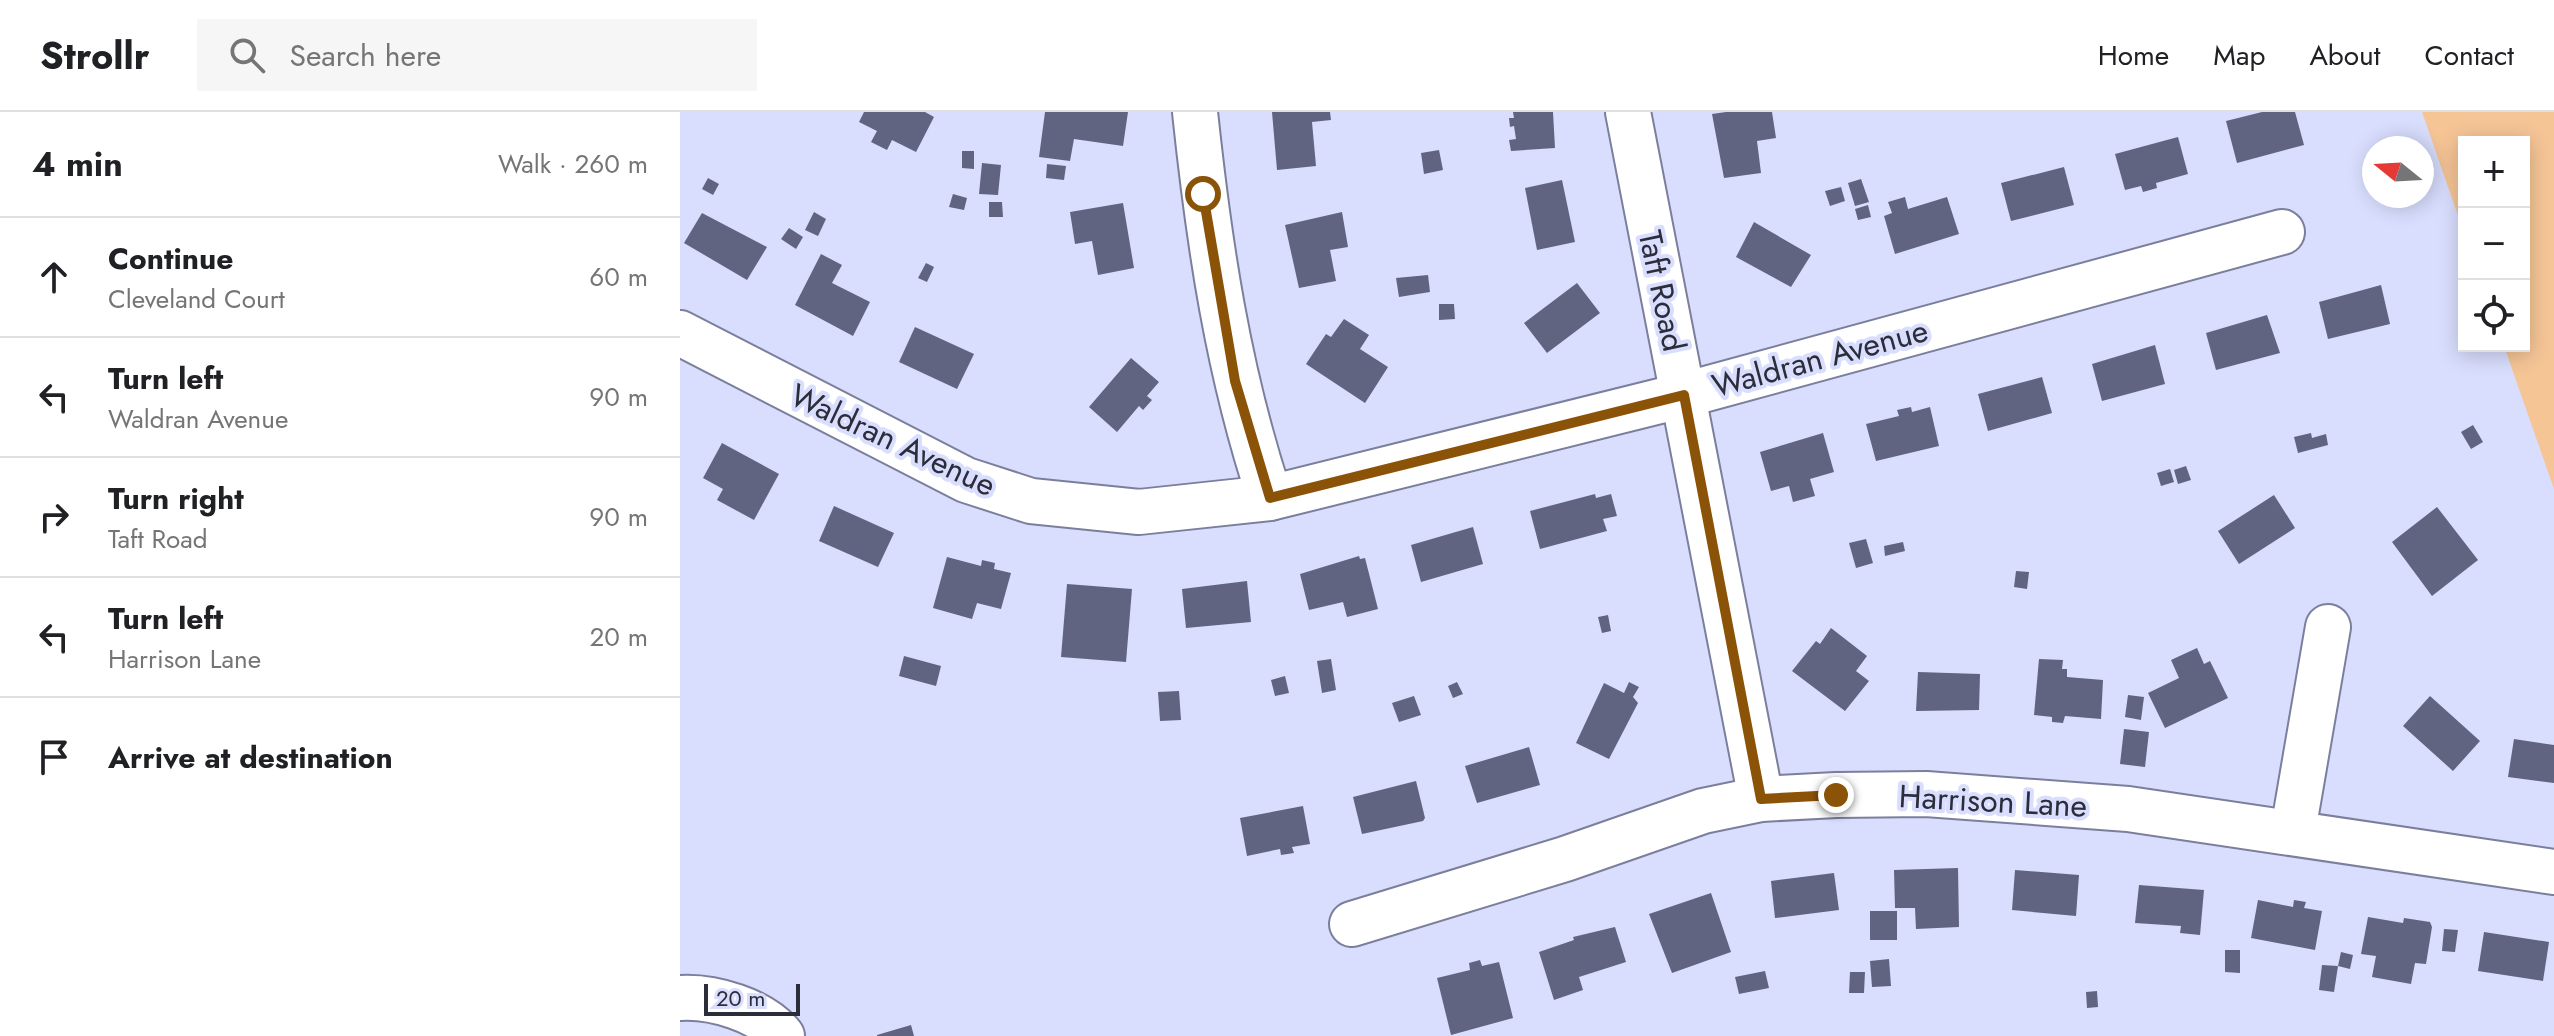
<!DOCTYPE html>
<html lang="en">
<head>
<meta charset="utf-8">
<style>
	:root { --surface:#fff; --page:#f6f6f6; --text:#202124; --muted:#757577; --line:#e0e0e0 }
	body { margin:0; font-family:Jost,sans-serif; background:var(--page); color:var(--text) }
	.controls { position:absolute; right:24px; top:24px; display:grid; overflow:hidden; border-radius:0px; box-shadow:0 4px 20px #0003 }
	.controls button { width:72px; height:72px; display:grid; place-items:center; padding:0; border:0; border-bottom:2px solid var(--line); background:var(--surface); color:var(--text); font:40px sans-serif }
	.compass { position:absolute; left:1682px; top:24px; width:72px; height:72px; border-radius:50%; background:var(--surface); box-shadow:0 4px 20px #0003; rotate:288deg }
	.scale { position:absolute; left:24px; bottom:20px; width:96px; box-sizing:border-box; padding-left:8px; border:4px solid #2b2d39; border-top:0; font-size:22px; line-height:28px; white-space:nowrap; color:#2b2d39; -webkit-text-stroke:6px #d9defe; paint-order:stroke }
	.stop { position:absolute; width:24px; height:24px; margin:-18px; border:6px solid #8b5307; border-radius:50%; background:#fff }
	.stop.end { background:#8b5307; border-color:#fff; box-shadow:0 2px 8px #0008 }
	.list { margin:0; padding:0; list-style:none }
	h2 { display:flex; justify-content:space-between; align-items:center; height:104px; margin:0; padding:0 32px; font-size:34px }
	h2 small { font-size:26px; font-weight:400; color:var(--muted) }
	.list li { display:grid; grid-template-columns:52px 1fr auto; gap:24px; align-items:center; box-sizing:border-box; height:120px; padding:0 32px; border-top:2px solid var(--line) }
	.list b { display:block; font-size:30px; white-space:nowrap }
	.list p { margin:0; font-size:26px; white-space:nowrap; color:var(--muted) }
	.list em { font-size:26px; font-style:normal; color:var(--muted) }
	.icon { flex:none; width:44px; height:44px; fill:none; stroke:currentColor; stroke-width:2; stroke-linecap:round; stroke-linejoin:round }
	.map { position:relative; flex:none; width:1874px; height:924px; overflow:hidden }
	header { display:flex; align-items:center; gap:48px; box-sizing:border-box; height:112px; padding:0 40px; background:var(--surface); border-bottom:2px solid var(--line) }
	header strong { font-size:38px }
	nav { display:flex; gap:44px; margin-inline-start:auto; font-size:28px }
	.search { width:560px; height:72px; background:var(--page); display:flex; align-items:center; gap:20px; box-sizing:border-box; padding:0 28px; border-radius:0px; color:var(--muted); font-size:30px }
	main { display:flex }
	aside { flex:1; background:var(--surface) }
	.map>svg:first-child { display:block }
	.green { fill:#f5c596 }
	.building { fill:#606480 }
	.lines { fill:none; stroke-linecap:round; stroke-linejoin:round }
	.minor-casing { stroke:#7b7f9c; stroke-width:48 }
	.minor { stroke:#fff; stroke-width:44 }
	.route { stroke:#8b5307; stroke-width:10 }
	.labels { text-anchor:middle; stroke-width:8; stroke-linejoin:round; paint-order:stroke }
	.street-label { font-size:32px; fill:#2b2d39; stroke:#d9defe }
</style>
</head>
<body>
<header>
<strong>Strollr</strong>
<div class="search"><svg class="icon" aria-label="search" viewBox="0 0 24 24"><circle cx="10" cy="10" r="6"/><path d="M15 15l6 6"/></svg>Search here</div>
<nav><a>Home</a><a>Map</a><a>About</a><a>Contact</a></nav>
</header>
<main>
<aside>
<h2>4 min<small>Walk · 260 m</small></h2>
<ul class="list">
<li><svg class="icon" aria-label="ahead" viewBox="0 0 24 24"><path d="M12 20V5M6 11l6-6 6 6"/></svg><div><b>Continue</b><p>Cleveland Court</p></div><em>60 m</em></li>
<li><svg class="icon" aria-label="left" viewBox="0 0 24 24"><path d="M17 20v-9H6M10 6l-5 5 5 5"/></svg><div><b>Turn left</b><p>Waldran Avenue</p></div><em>90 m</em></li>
<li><svg class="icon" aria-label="right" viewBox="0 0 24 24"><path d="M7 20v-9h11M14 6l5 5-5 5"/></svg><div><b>Turn right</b><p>Taft Road</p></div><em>90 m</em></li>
<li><svg class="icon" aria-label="left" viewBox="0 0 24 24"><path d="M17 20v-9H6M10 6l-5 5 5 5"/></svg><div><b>Turn left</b><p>Harrison Lane</p></div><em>20 m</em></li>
<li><svg class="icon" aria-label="arrive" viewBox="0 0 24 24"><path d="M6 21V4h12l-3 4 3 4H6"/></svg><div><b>Arrive at destination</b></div></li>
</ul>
</aside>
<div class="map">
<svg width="1874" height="924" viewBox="0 0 1874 924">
	<rect width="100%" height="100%" fill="#d9defe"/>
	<path class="green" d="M1742,0h132v377l-50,-143h20v-204h-60v91z"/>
	<g class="building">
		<path d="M184,0h61l9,5 -18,35 -24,-12 -5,10 -16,-8 6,-11 -18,-9z"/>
		<path d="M365,0h83l-5,34 -49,-7 -4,22 -31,-4z"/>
		<path d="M592,0h58l1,8 -19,2 4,44 -39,4z"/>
		<path d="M833,0h40l2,36 -44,3 -2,-11 7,-1 -2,-13 -4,1 -1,-9h5z"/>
		<path d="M1046,0h46l4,26 -19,3 4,32 -37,5 -12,-64z"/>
		<path d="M1582,0h33l9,33 -67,18 -11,-42z"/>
		<path d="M1498,25l10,37 -32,9 1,5 -14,4 -2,-6 -16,4 -10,-36z"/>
		<path d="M759,38l4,20 -19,4 -3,-21z"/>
		<path d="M282,39h12v18l-12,-1z"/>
		<path d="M302,51l19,2 -3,30 -19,-1z"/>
		<path d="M367,52l19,2 -2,14 -18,-2z"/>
		<path d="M1384,55l10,38 -63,16 -10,-38z"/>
		<path d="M28,66l11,6 -6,11 -11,-6z"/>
		<path d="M1181,67l8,23 -14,4 -7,-23z"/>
		<path d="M882,68l13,62 -38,8 -12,-62z"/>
		<path d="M1161,75l4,14 -15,5 -5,-15z"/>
		<path d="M273,82l14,4 -3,12 -15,-3z"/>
		<path d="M1225,85l3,12 39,-12 12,37 -64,20 -11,-38 8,-3 -4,-11z"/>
		<path d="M309,90h13l1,15h-14z"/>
		<path d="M443,91l11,65 -36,7 -6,-34 -17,3 -5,-32z"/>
		<path d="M1188,93l3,12 -13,3 -3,-11z"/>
		<path d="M134,100l12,7 -8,17 -13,-6z"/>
		<path d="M662,100l6,35 -18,3 6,31 -37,7 -14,-63z"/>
		<path d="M22,101l65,34 -20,33 -63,-37z"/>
		<path d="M1074,110l57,33 -20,32 -55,-30z"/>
		<path d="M109,116l14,9 -7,12 -15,-10z"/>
		<path d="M141,142l21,11 -10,18 38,19 -17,34 -58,-31z"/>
		<path d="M246,151l8,4 -7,15 -9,-4z"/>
		<path d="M748,163l2,17 -31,5 -3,-19z"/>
		<path d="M897,171l23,30 -53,40 -23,-30z"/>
		<path d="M1701,173l9,39 -62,15 -9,-37z"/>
		<path d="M759,192h15l1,15 -16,1z"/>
		<path d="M1587,203l13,38 -64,17 -10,-37z"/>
		<path d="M664,207l25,16 -9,14 28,18 -23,36 -59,-39 20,-30 5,3z"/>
		<path d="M235,215l59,27 -17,35 -58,-27z"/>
		<path d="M1475,233l10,39 -63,17 -10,-37z"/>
		<path d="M451,246l28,24 -12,14 5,4 -9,10 -4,-4 -22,26 -28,-25z"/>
		<path d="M1362,265l10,36 -64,18 -10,-37z"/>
		<path d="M1231,295l1,5 18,-5 9,39 -63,15 -10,-37 33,-8 -2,-6z"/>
		<path d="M1793,313l10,17 -12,7 -10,-17z"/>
		<path d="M1143,321l11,39 -24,7 5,17 -22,6 -4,-16 -18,5 -11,-39z"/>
		<path d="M1631,321l1,5 14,-4 2,11 -30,8 -4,-16z"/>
		<path d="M42,331l57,31 -25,46 -37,-20 6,-11 -20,-11z"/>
		<path d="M1506,354l5,14 -13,4 -4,-14z"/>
		<path d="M1490,357l4,13 -13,4 -4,-13z"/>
		<path d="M915,382l1,4 15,-4 6,22 -14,3 4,12 -67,18 -10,-38z"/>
		<path d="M1594,383l21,33 -56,36 -21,-33z"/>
		<path d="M154,394l60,27 -16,34 -59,-26z"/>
		<path d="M1757,395l41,53 -46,36 -40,-54z"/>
		<path d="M793,415l10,37 -62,18 -10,-37z"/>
		<path d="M1186,427l7,24 -17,5 -7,-25z"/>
		<path d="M1223,430l2,9 -20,5 -1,-10z"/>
		<path d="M679,444l1,3 5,-1 13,51 -31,8 -4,-15 -34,8 -9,-36z"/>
		<path d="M267,445l34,9 1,-6 13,3 -1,6 17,4 -10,36 -24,-6 -5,16 -39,-11z"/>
		<path d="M1336,459l13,1 -2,17 -13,-2z"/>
		<path d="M567,469l4,41 -65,6 -4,-39z"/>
		<path d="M387,472l65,5 -6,73 -65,-5z"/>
		<path d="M928,503l3,16 -9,2 -4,-16z"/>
		<path d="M1151,516l36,28 -11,15 13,10 -24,30 -53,-40 24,-30 4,3z"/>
		<path d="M1517,536l7,16 6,-3 18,37 -63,30 -17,-35 31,-15 -8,-18z"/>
		<path d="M224,544l37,10 -5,20 -37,-10z"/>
		<path d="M651,547l5,31 -14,3 -5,-32z"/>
		<path d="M1359,547l24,1 -1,9h5v8l36,3 -2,39 -36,-3 -2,7 -11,-1v-5l-18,-2z"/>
		<path d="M1238,560l62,2 -1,36 -63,1z"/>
		<path d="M605,564l4,17 -14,3 -4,-16z"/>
		<path d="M777,570l6,12 -10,4 -5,-12z"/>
		<path d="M949,570l10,5 -6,10 5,6 -29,56 -33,-16 28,-60 20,10z"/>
		<path d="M499,579l2,29 -21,1 -2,-29z"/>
		<path d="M1448,583l16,2 -3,23 -16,-3z"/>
		<path d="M734,584l7,19 -22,7 -7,-19z"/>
		<path d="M1750,584l50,45 -27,30 -50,-45z"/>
		<path d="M1444,617l25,3 -4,35 -25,-3z"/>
		<path d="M1834,627l40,6v38l-46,-6z"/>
		<path d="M849,635l11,38 -63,18 -12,-37z"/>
		<path d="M736,669l9,37 -2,3 -61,13 -9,-37z"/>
		<path d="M623,694l7,38 -18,3 2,6 -13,2 -1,-6 -33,7 -7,-38z"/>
		<path d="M1278,756l1,59 -43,2 -1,-21h-20l-1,-38z"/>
		<path d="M1335,758l64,5 -3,41 -64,-6z"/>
		<path d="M1154,761l5,37 -64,8 -4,-37z"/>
		<path d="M1459,773l65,5 -4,45 -20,-2 1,-7 -46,-3z"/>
		<path d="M1031,781l20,59 -59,21 -23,-59z"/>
		<path d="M1578,788l35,7 1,-7 12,2 -2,6 18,3 -7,39 -64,-12z"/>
		<rect x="1190" y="799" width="27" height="29"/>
		<path d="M1688,805l35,6 1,-5 26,4 2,5 -6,37 -11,-1 -4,21 -39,-7 4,-21 -15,-2z"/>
		<path d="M935,815l11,35 -47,15 4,13 -29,10 -15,-48 35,-12 -1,-3z"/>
		<path d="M1764,817l14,1 -3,22 -13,-1z"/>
		<path d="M1804,820l65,10 -6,39 -65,-10z"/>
		<path d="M1545,838h15v23l-15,-1z"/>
		<path d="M1661,840l12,3 -3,14 -12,-3 -4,26 -15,-2 3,-25 16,1z"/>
		<path d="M1209,847l2,27 -19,1 -2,-26z"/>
		<path d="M800,848l2,6 17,-4 14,56 -62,17 -14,-57 33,-8 -1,-7z"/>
		<path d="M1085,859l4,17 -30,6 -4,-17z"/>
		<path d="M1170,860h15l-1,21h-15z"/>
		<path d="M1417,879l1,16 -11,1 -1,-16z"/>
		<path d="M231,913l3,11h-37v-1z"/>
	</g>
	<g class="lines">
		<g class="minor-casing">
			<g id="minor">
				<path d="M515,0c14,132 33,260 75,386"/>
				<path d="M948,0l133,687"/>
				<path d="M0,221l286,147 65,21 108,11 131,-14 414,-103 598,-163"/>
				<path d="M1613,719l35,-204"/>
				<path d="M672,812l213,-65 138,-48 58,-12 75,-4 90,-1 202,15 426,63"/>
				<path d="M0,886c33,-2 81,12 102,38"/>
			</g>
		</g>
		<use href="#minor" class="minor"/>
	</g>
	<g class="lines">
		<path class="route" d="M523,82l32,187 35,117 414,-103 77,404 75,-4"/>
	</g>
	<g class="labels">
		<g class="street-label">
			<text transform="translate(982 179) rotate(78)" y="11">Taft Road</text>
			<text transform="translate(1140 246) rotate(-15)" y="11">Waldran Avenue</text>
			<text transform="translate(213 328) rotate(25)" y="11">Waldran Avenue</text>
			<text transform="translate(1313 689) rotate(3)" y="11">Harrison Lane</text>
		</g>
	</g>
</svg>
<div class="controls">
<button>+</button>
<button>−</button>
<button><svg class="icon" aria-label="locate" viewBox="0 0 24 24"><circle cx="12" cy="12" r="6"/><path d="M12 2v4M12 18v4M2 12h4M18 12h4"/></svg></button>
</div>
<svg class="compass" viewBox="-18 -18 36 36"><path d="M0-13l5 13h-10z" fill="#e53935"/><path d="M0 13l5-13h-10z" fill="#757577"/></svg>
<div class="scale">20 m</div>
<div class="stop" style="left:523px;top:82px"></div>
<div class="stop end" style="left:1156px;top:683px"></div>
</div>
</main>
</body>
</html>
